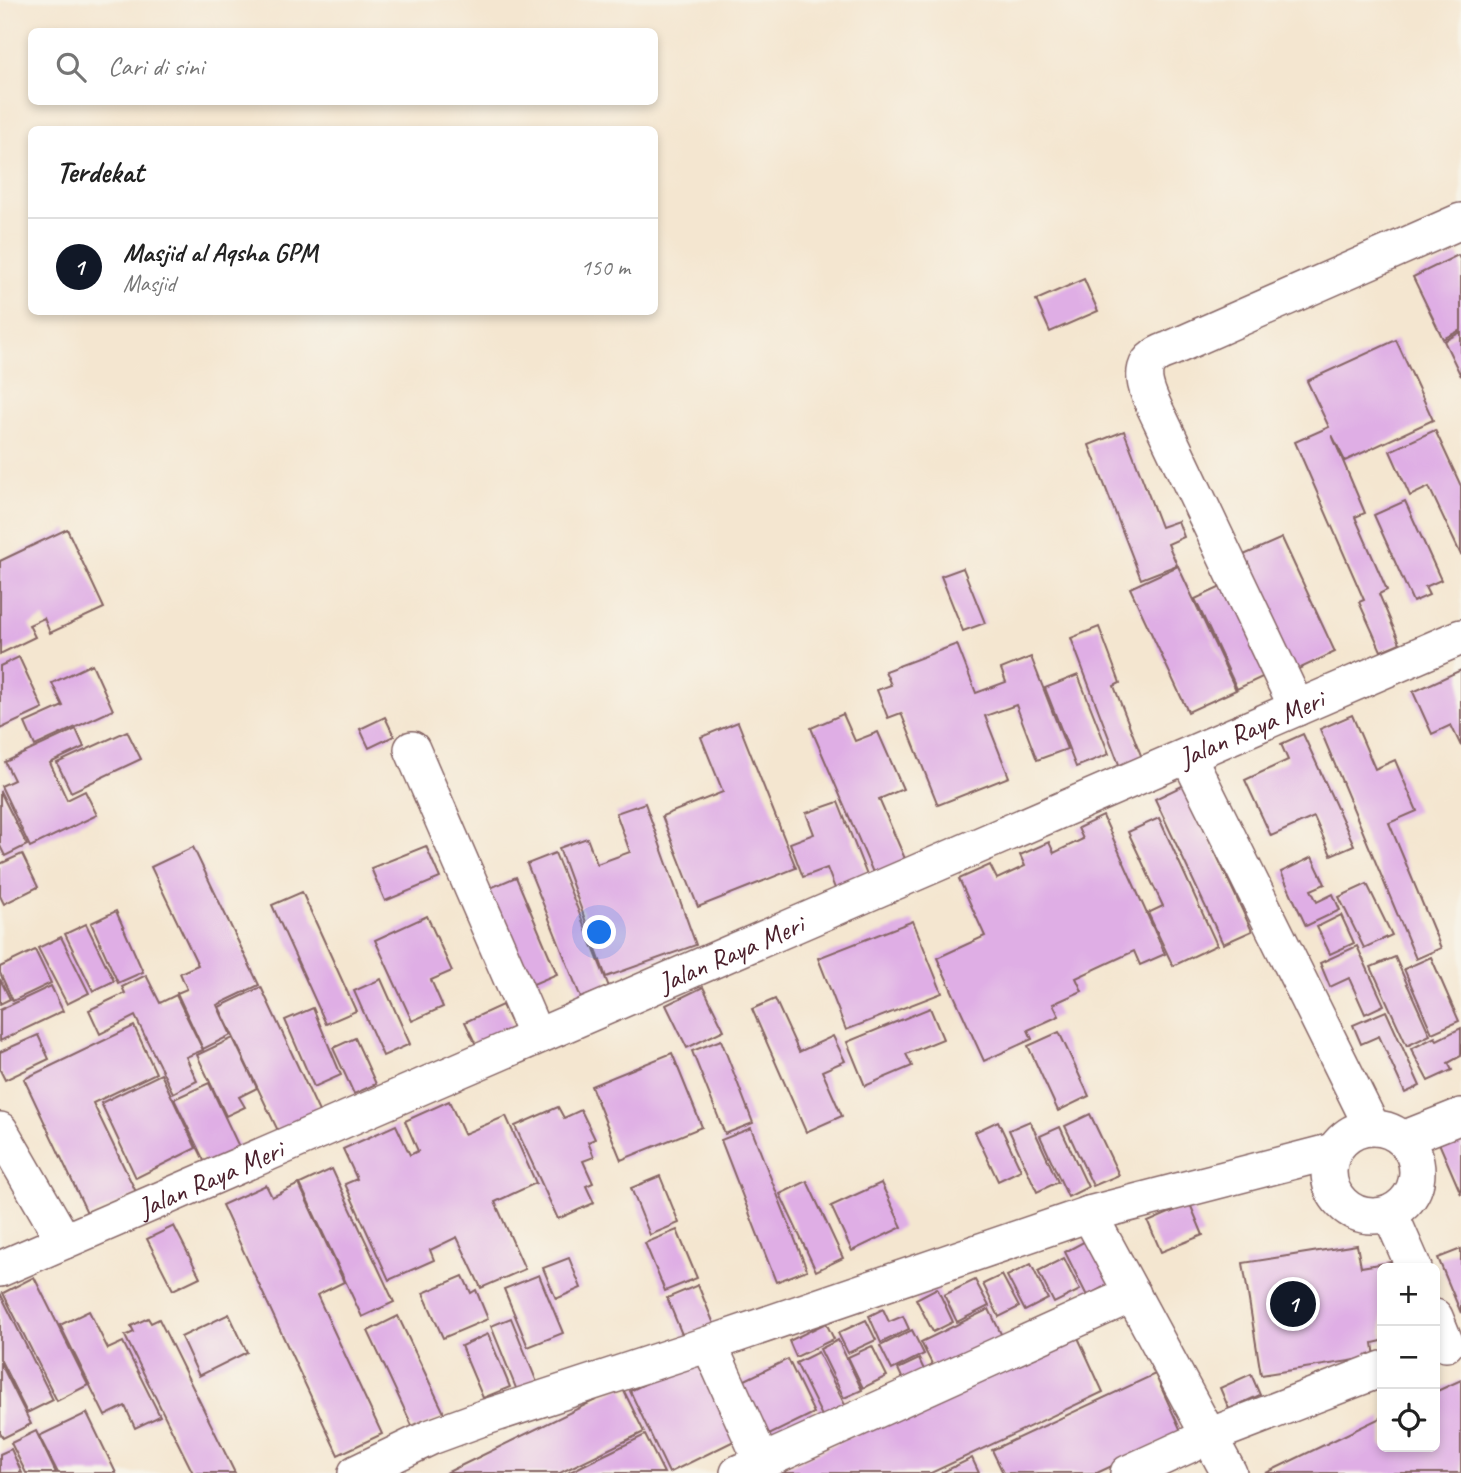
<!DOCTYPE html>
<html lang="id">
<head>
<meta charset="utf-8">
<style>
	:root { --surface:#fff; --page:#f2f2f2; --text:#222; --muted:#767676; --line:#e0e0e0; --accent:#111827 }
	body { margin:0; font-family:Caveat,sans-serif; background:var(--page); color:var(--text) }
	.controls { position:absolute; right:21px; bottom:21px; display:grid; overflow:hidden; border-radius:10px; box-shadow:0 4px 10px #0003 }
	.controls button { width:63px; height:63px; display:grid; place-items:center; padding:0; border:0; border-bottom:2px solid var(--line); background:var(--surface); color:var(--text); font:35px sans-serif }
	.you { position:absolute; left:600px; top:933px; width:24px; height:24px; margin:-18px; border:5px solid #fff; border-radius:50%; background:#1a73e8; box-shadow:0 0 0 10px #1a73e833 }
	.badge { display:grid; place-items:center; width:46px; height:46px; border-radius:50%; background:var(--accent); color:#fff; font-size:23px; font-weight:700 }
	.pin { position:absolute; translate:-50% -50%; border:4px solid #fff; box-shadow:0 2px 7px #0006 }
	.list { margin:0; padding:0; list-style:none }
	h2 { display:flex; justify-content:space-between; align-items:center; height:91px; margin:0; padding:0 28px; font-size:30px }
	h2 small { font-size:23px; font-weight:400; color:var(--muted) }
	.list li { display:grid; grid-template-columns:46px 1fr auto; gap:21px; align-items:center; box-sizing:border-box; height:98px; padding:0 28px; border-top:2px solid var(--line) }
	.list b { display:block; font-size:26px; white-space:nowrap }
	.list p { margin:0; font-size:23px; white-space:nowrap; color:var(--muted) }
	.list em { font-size:23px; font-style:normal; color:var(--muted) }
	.icon { flex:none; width:38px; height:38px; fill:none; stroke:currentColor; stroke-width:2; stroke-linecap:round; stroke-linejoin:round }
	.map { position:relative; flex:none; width:1461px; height:1473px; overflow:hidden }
	.search { position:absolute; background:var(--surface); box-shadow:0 4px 10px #0003; left:28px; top:28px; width:630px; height:77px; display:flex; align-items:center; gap:18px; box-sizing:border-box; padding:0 24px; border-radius:10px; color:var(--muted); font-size:26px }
	.panel { position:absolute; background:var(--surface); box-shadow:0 4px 10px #0003; left:28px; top:126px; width:630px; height:189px; border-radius:10px }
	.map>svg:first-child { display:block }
	.building { fill:#dfaee5 }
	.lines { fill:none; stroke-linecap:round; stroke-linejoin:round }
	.minor-casing { stroke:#866565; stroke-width:38 }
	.minor { stroke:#fff; stroke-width:35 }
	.labels { text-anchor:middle; stroke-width:7; stroke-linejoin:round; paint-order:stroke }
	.street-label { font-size:28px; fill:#4a1f2b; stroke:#f7f3e8 }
</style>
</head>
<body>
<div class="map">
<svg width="1461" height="1473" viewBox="0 0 1461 1473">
	<rect width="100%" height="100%" fill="#f7f3e8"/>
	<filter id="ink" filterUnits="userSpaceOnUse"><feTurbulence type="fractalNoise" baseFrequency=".0143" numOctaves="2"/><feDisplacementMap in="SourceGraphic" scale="14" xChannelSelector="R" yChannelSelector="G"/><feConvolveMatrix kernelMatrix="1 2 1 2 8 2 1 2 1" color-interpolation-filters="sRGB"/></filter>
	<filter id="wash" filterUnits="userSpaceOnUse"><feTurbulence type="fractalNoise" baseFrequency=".00686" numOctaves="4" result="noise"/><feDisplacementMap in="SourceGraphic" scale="28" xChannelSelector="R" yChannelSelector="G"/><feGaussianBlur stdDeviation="1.57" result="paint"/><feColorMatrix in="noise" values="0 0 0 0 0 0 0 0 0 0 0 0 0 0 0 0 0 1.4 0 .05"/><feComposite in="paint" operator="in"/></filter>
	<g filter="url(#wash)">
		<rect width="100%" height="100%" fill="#f4e6d0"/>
		<g id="blocks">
			<g class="building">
				<path d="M1458,255l3,6v69l-18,9 -30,-62z"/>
				<path d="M1084,279l14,32 -48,21 -14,-32z"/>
				<path d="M1461,332v44l-17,-35z"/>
				<path d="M1396,340l37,80 -88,41 -13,-26 33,78 -10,4 32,73 -8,4 21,49 -19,8 -22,-49 5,-2 -69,-158 34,-15 -22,-46z"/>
				<path d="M1435,430l26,56v69l-32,-68 -19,9 -20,-45z"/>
				<path d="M1124,431l37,96 17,-6 6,16 -16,7 9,21 -36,14 -52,-134z"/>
				<path d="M1405,501l36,79 -16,7 4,8 -16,7 -39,-87z"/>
				<path d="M67,529l37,79 -54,25 -6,-15 -15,7 6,12 -35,17v-93z"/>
				<path d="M1282,538l53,114 -45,21 -53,-115z"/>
				<path d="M1178,566l58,124 -48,22 -58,-124z"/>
				<path d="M963,568l22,55 -22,8 -22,-55z"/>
				<path d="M1234,581l41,90 -38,18 -42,-90z"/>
				<path d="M1099,627l21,56 -6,3 28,72 -22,9 -49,-129z"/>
				<path d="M957,644l19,49 30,-11 -5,-13 30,-12 36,92 -30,11 -21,-55 -31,11 24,61 -71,28 -37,-92 -13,5 -11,-28 14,-5 -6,-14z"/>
				<path d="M19,657l24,52 -43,20v-63z"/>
				<path d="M92,664l21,46 -78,36 -10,-23 38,-17 -11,-23z"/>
				<path d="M1461,670v76l-10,-21 -19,9 -19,-42z"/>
				<path d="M1078,675l31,79 -33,13 -31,-79z"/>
				<path d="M843,714l12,27 23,-9 25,57 -24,10 27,62 -32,14 -63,-147z"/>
				<path d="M1352,715l23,54 20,-9 22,51 -28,12 52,125 -25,11 -96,-230z"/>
				<path d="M385,717l9,19 -25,12 -9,-19z"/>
				<path d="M738,722l58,146 -98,39 -36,-91 61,-24 -22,-55z"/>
				<path d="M76,729l8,18 -34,16 17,37 18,-9 12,24 -67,32 -29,-61 13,-6 -9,-18z"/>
				<path d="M127,731l14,28 -70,33 -14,-29z"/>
				<path d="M1303,734l51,111 -23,10 -17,-38 -43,19 -26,-56 43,-20 -7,-16z"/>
				<path d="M1184,785l68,146 -29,13 -68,-145z"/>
				<path d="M0,791l27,54 -22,11 -5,-10z"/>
				<path d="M838,802l30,76 -32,13 -9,-23 -24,9 -13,-34 24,-9 -8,-21z"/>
				<path d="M645,803l51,142 -90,32 -47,-129 28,-10 10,26 33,-12 -14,-39z"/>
				<path d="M1103,816l62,138 -25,11 -6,-14 -58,27 6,13 -29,13 6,12 -31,14 4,9 -48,22 -47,-103 48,-22 -26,-57 31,-14 7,14 28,-13 -5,-11 29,-13 5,11 29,-14 -5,-11z"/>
				<path d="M1159,818l58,127 -44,21 -25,-53 15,-7 -35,-74z"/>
				<path d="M426,846l14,32 -55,23 -14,-33z"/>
				<path d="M193,847l66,138 -42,20 14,30 -28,14 -26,-56 10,-4 -7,-16 18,-8 -47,-98z"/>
				<path d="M555,853l54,134 -28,11 -54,-134z"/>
				<path d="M22,854l16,33 -34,17 -4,-8v-32z"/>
				<path d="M1312,857l13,27 -14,6 6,12 16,-8 7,16 -34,16 -25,-54z"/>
				<path d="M516,877l41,97 -33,14 -41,-97z"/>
				<path d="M1367,884l25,51 -28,13 -25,-51z"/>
				<path d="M302,892l54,119 -30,13 -54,-119z"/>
				<path d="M116,911l27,61 -25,11 -27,-60z"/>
				<path d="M1341,915l13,28 -24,11 -13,-27z"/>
				<path d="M427,916l25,55 -21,9 12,27 -31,14 -37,-81z"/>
				<path d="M913,921l29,72 -96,37 -28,-72z"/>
				<path d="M86,924l28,57 -21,10 -28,-57z"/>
				<path d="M61,937l28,56 -22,11 -29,-56z"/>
				<path d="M1357,946l27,59 -19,9 -16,-36 -19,9 -10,-24z"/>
				<path d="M35,950l16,33 -38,18 -13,-28v-6z"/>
				<path d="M1395,957l35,78 -23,11 -36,-79z"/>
				<path d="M1431,957l28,64 -27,12 -28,-64z"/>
				<path d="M146,975l14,28 16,-8 27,55 -17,7 11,24 -24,12 -38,-77 -35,18 -11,-24 36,-17 -3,-6z"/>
				<path d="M0,979l10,20 -10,5z"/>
				<path d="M381,979l29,65 -27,12 -29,-65z"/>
				<path d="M51,986l12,25 -63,30v-31z"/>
				<path d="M261,987l60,129 -41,19 -61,-128z"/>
				<path d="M703,987l21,43 -37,18 -21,-43z"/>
				<path d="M775,999l24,53 34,-16 12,25 -23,10 20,45 -36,16 -54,-123z"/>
				<path d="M502,1005l13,27 -37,17 -13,-27z"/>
				<path d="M313,1008l28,67 -27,12 -29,-67z"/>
				<path d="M930,1008l13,31 -37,15 6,12 -47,20 -18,-44z"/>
				<path d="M1386,1011l34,75 -15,7 -26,-57 -18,8 -8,-19z"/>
				<path d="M134,1026l22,47 -63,30 44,91 -48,23 -65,-138z"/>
				<path d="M1461,1028v28l-13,7 4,7 -24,11 -17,-32 24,-12 2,3z"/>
				<path d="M1059,1032l30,64 -31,15 -30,-65z"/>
				<path d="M38,1035l11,24 -44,21 -5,-10v-18z"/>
				<path d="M233,1038l24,50 -18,9 6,10 -19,9 -29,-61z"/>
				<path d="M355,1038l21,46 -22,10 -21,-46z"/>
				<path d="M721,1040l32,83 -28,11 -33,-83z"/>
				<path d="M672,1053l30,74 -81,33 -30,-74z"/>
				<path d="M161,1074l35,74 -60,30 -35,-75z"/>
				<path d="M209,1083l32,68 -34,16 -33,-68z"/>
				<path d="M449,1101l15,33 42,-18 30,67 -41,19 30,67 -44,19 -24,-51 -27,13 4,10 -45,20 -44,-96 12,-5 -14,-30 53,-24 14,30 8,-4 -13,-30z"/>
				<path d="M558,1107l6,11 17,-8 14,29 -7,3 6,15 -11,4 10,22 -7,3 8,17 -36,16 -43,-93z"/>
				<path d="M1090,1114l29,61 -26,11 -28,-60z"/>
				<path d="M998,1121l23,49 -23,11 -23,-49z"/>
				<path d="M1030,1121l28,61 -21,10 -28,-62z"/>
				<path d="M1060,1127l28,60 -20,10 -28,-61z"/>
				<path d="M751,1128l56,142 -31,12 -55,-142z"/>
				<path d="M1461,1134v60l-22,-51z"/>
				<path d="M332,1169l62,133 -32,15 -62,-133z"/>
				<path d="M660,1176l19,47 -29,12 -19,-47z"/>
				<path d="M807,1181l36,77 -27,13 -36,-77z"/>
				<path d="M881,1183l21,44 -50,24 -21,-45z"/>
				<path d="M299,1184l45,98 -27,13 65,139 -44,21 -116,-250 44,-20 6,12z"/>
				<path d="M1190,1204l13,31 -42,17 -13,-30z"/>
				<path d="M174,1226l26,51 -27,13 -26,-51z"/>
				<path d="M677,1230l20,48 -32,13 -20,-48z"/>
				<path d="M1089,1239l22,44 -24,13 -22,-44z"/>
				<path d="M1357,1245l4,22 30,-5 1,6h-10v73l-9,2 2,14 -114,18 -18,-112z"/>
				<path d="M1461,1249v64l-23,-55z"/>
				<path d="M569,1258l12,30 -25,11 -13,-31z"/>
				<path d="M1064,1258l16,32 -26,13 -16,-32z"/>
				<path d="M1031,1264l17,35 -23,12 -18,-35z"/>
				<path d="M539,1275l24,58 -35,14 -24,-58z"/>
				<path d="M1002,1275l17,32 -20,10 -16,-33z"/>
				<path d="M463,1276l8,17 5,-3 12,29 -45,19 -20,-45z"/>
				<path d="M34,1277l54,108 -31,16 -54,-108z"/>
				<path d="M975,1280l14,26 -32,16 -13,-27z"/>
				<path d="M698,1285l16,39 -31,13 -16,-39z"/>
				<path d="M937,1288l16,34 -20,10 -17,-33z"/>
				<path d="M0,1293l53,107 -26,13 -27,-54z"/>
				<path d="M883,1309l6,13 14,-6 6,13 -28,14 -12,-27z"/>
				<path d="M989,1309l14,29 -67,34 -15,-30z"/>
				<path d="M89,1311l19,38 15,-7 37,74 -25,12 -10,-22 -20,10 -45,-91z"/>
				<path d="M229,1314l18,38 -48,24 -18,-39z"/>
				<path d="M398,1316l47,99 -31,15 -46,-99z"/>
				<path d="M148,1318l3,5 8,-4 76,154h-42l-68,-137 9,-4 -3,-6z"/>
				<path d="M511,1318l27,67 -20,8 -27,-67z"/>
				<path d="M866,1320l10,20 -28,13 -10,-20z"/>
				<path d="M826,1323l8,16 -38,18 -7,-16z"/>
				<path d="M912,1330l12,24 -32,16 -12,-24z"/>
				<path d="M1075,1331l28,61 -172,81h-157z"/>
				<path d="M488,1334l22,53 -27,11 -22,-52z"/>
				<path d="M838,1340l24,50 -18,8 -24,-49z"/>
				<path d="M872,1346l15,30 -24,12 -15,-31z"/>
				<path d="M818,1352l27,53 -23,11 -26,-53z"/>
				<path d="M696,1359l40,81 -67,33 -39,-82z"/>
				<path d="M788,1359l26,54 -47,23 -26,-54z"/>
				<path d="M919,1359l7,15 -21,10 -7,-15z"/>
				<path d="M0,1362l31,62 -28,14 -3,-5z"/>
				<path d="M1155,1374l27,59 -85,40h-94l-11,-23z"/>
				<path d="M1251,1374l9,21 -31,14 -9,-21z"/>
				<path d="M1461,1380v93h-195l116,-56v30h53v-55z"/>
				<path d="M622,1387l22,45 -84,41h-114z"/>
				<path d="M87,1413l29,60h-58l-19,-37z"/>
				<path d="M36,1431l20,42h-30l-15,-30z"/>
				<path d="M645,1435l19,38h-96l28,-14z"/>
				<path d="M11,1449l11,24h-22v-19z"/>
				<path d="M972,1458l7,15h-38z"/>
			</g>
		</g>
	</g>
	<g filter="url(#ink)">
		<use href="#blocks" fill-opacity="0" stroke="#866565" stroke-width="2"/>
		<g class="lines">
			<g class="minor-casing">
				<g id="minor">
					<path d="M1297,708l-136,-287c-8,-17 -28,-50 -7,-64 4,-4 11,-6 16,-8l291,-128"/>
					<path d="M412,749l124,287"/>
					<path d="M1188,756l184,371"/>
					<circle cx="1373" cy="1172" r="44"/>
					<path d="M0,1130l64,111"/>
					<path d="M1403,1139l58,-23"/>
					<path d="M1390,1213l24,55"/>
					<path d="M1089,1214l140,259"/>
					<path id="s1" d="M0,1269l1461,-632"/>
					<path d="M1435,1317l11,27"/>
					<path d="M709,1344l53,118"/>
					<path d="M356,1473l75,-36 49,-18 229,-75 380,-130 244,-63"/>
					<path d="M738,1473l395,-179"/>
					<path d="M1128,1473l81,-37 173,-67"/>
				</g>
			</g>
			<use href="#minor" class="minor"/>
		</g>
	</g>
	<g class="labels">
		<g class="street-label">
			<text dy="10" stroke="none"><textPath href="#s1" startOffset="1363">Jalan Raya Meri</textPath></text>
			<text dy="10" stroke="none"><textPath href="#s1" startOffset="796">Jalan Raya Meri</textPath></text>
			<text dy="10" stroke="none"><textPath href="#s1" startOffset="229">Jalan Raya Meri</textPath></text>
		</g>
	</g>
</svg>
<div class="controls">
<button>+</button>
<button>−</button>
<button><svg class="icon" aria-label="locate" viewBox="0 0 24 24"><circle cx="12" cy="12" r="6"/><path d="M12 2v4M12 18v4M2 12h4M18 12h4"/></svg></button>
</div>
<div class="you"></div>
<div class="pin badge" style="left:1293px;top:1304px">1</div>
<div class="search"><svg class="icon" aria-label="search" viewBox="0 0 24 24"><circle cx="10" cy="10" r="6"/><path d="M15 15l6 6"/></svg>Cari di sini</div>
<section class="panel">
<h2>Terdekat<small></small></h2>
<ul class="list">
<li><span class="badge">1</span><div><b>Masjid al Aqsha GPM</b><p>Masjid</p></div><em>150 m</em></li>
</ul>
</section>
</div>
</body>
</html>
